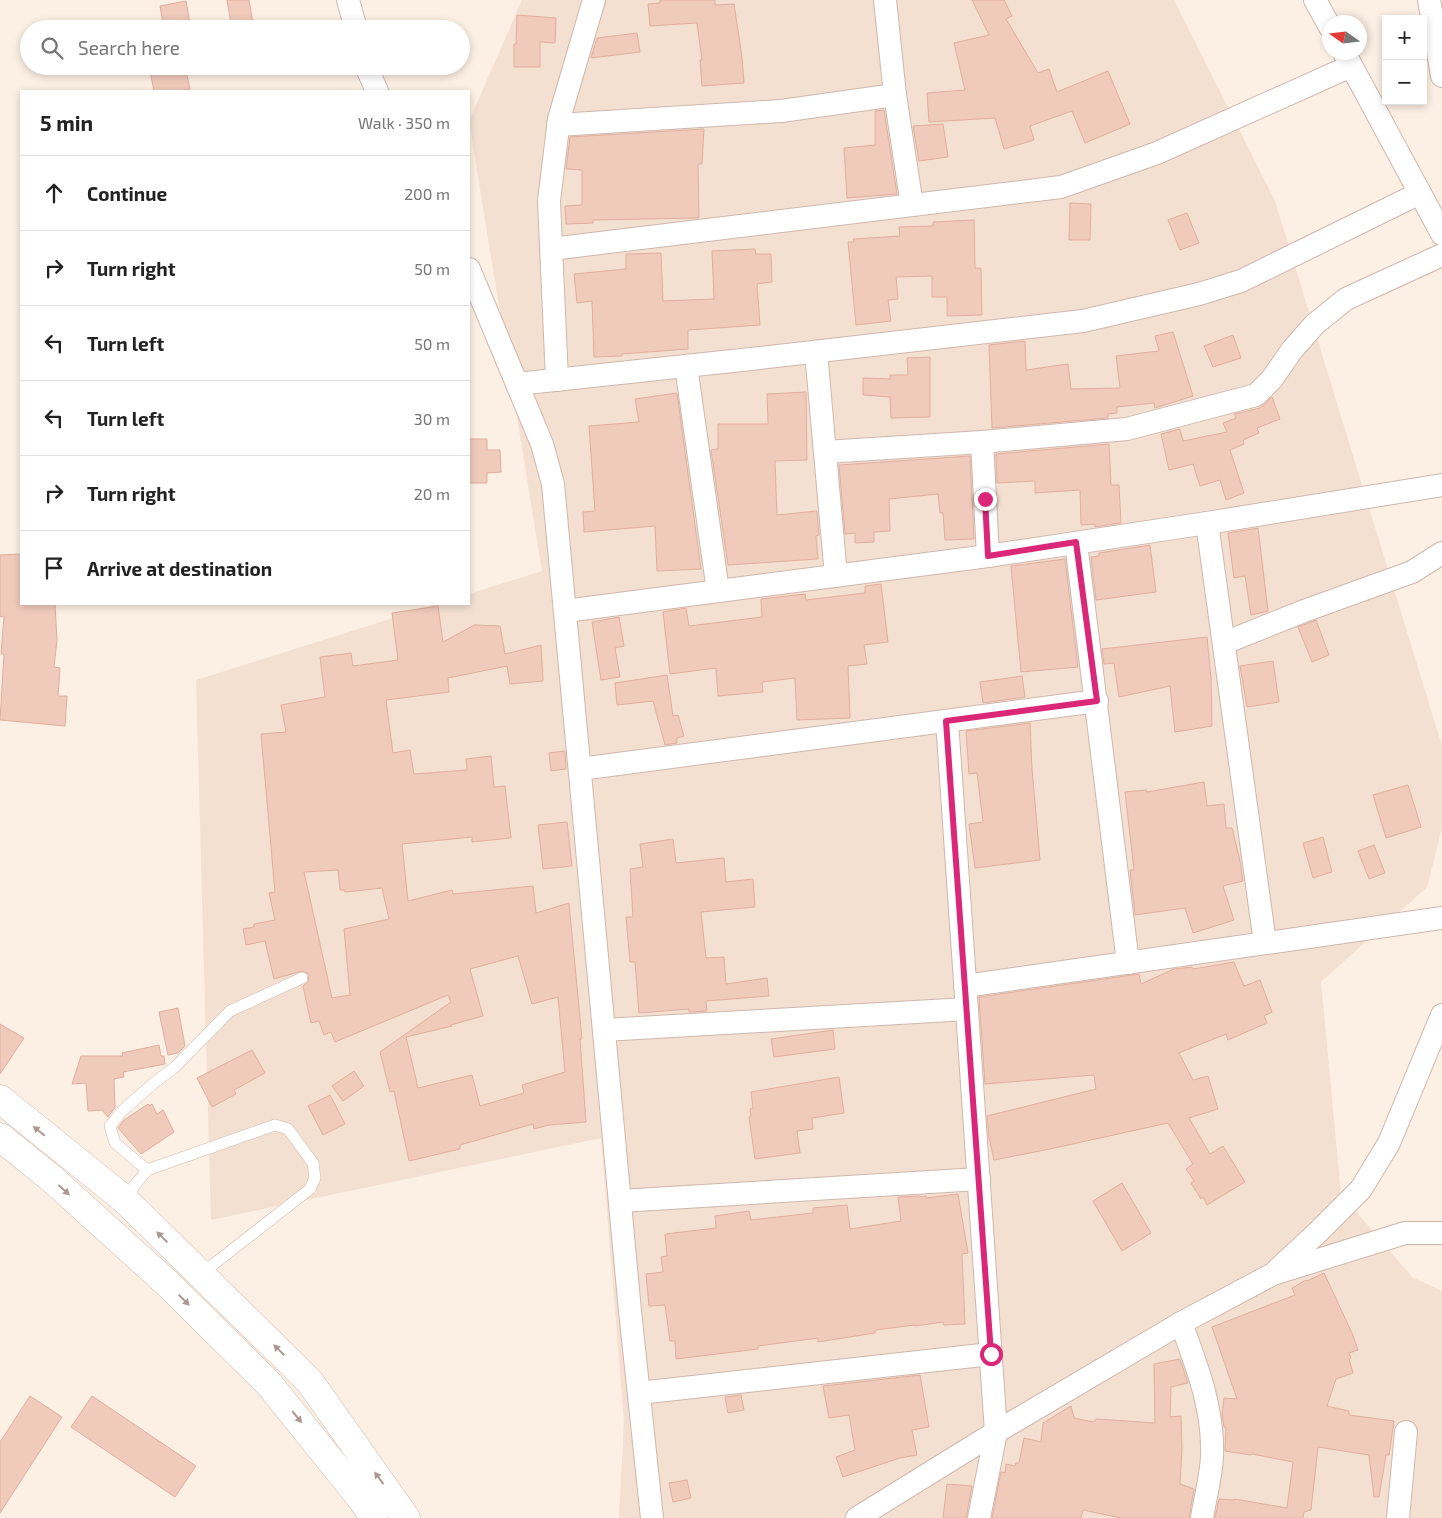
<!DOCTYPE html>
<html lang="en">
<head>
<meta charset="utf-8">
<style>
	:root { --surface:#fff; --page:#f2f2f2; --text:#222; --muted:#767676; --line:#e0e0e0 }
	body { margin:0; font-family:"Exo 2",sans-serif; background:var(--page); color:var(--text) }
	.controls { position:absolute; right:15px; top:15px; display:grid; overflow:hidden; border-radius:0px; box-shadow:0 2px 8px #0003 }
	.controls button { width:45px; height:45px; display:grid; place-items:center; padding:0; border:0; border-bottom:1px solid var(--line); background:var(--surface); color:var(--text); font:25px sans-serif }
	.compass { position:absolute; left:1322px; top:15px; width:45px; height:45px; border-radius:50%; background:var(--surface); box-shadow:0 2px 8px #0003; rotate:284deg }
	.stop { position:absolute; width:15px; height:15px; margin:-11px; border:4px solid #db2777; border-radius:50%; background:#fff }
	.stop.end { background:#db2777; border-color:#fff; box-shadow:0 1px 5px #0008 }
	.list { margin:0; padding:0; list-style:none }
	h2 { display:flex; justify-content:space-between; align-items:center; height:65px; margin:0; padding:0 20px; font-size:21px }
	h2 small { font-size:16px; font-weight:400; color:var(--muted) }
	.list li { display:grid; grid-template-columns:32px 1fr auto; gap:15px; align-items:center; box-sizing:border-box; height:75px; padding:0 20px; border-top:1px solid var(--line) }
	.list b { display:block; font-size:19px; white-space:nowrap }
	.list em { font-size:16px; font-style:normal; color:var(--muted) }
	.icon { flex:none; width:28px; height:28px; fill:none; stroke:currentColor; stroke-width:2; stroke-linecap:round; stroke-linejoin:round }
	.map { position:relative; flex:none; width:1442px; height:1518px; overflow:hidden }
	.search { position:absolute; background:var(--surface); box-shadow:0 2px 8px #0003; left:20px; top:20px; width:450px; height:55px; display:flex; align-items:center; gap:12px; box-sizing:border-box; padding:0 18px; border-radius:28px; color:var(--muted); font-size:19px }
	.panel { position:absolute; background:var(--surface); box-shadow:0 2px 8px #0003; left:20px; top:90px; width:450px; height:515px; border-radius:0px }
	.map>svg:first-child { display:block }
	.residential { fill:#f3e0d1 }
	.building { fill:#f0cabb; stroke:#e2ae9c; fill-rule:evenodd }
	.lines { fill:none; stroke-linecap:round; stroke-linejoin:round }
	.service-casing { stroke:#cfb7ad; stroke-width:12 }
	.minor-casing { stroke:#cfb7ad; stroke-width:24 }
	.tertiary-casing { stroke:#cfb7ad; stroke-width:29 }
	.service { stroke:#fff; stroke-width:11 }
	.minor { stroke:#fff; stroke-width:22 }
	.tertiary { stroke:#fff; stroke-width:28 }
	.oneway { fill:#ab9892 }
	.route { stroke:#db2777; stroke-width:6 }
</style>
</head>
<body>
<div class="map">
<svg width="1442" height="1518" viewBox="0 0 1442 1518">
	<rect width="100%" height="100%" fill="#fcefe3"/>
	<path class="residential" d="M522,0h652l101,201 167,545v81l-15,60 -106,95 20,212 71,83 30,14v227h-823l5,-97 -23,-283 -390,82 -15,-540 242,-76h31v-10l73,-23 -73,-450z"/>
	<g class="building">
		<path d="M227,0h22l5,29h-22z"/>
		<path d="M660,0h55v5l19,-1 8,53 2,26 -42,3 -2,-26h2l-5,-37 -47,3 -2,-22 12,-1z"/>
		<path d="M972,0h32l8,16 -6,3 32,54 11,-4 8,23 51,-21 22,53 -45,19 -13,-32 -42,15 4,14 -30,9 -9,-31 -66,4 -2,-29 38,-3 -11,-47 35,-8z"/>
		<path d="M186,1l5,28h-27l-4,-23z"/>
		<path d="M517,15l39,3 -1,25 -15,-1v25h-26v-23h2z"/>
		<path d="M637,33l3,19 -49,6 6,-20z"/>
		<path d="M149,66h36l5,23 -10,2h-26z"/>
		<path d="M884,110l13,84 -50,4 -3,-50 31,-3v-34z"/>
		<path d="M943,124l5,33 -29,4 -6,-35z"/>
		<path d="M704,129l-2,35h-4l1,54 -106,2v3l-27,1 -1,-18 17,-1v-35l-16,-1 4,-32z"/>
		<path d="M1070,203l21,1 -1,36h-21z"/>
		<path d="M1187,213l12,30 -19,7 -12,-30z"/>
		<path d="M974,220l1,48h6l1,47 -35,1v-19h-15v-21l-36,1 2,22 -10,1 3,21 -35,4 -8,-83h6l-1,-3 47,-3 -1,-9 34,-1v-4z"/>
		<path d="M755,249l1,5h15l1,28 -15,2 3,41 -72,5v19l-66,5v2l-28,1 -2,-56 -15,2 -3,-29 52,-5v-15l35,-1 2,48 51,-2 -2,-48z"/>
		<path d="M1173,332l20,64 -38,12 -1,-5 -37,4v6l-9,1v4l-116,10 -3,-83 36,-4 1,29 42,-6 3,25 49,-1 -4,-32 43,-5 -4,-15z"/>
		<path d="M1233,335l8,23 -28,9 -9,-21z"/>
		<path d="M930,357v60l-39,1 -1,-21 -27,-2v-17l27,1v-4h18l-1,-17z"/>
		<path d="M806,392l1,68 -32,1 2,54 40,-4 2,24 -3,1 2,23 -90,6 -17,-115 7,-1v-25h50l-1,-30z"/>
		<path d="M677,393l24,176 -44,2 -2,-45 -71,6 -1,-20 12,-1 -6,-85 50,-4 -4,-23z"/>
		<path d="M1272,397l8,22 -23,9 2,5 -16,7 1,4 -14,6 14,43 -18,7 -6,-20 -20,6 -7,-22 -24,6 -8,-36 19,-5 3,12 44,-9 -4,-9 13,-5 -2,-4 26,-6z"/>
		<path d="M469,439h18v11h13l1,22 -14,1v10h-18z"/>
		<path d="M1109,444l2,41h8l2,38 -26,4v-3l-14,1 -1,-35 -45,3v-12l-38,2 -1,-29z"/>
		<path d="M970,456l4,83 -29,1 -2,-27h-3l-2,-19 -49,5 1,32 -16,1v10l-19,1v-10l-10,1 -6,-69z"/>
		<path d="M1258,528l10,83 -17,4 -6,-39 -11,2 -6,-45z"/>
		<path d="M1150,545l6,47 -60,8 -5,-43 8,-1v-3z"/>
		<path d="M21,554v50h34l2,36 -3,27 6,1 -2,28h9l-2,30 -65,-6 4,-66h-3l3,-38 -4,1v-62z"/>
		<path d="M1065,559l13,108 -57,5 -10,-106z"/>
		<path d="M881,584l7,58 -24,3 3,19 -19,2 2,52 -53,2 -2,-42 -33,4 1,10 -45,4 -2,-28 -46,6 -7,-62 23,-4 3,18 73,-9 -1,-18 44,-5 1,6 59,-7v-7z"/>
		<path d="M438,606l5,36 31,-17 26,1 5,28 36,-9 2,36 -33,3 -3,-18 -59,12 1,14 -63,8 7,53 17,-3 4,24 53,-4 -1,-11 25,-3 3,31 11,-1 6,52 -39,4v-5l-70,7 6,57 44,-11 1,4 80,-8 3,27 33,-10 13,136h-2l6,83 -37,3 -15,4 -1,-5 -73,21v4l-51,12 -15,-70 -4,1 -10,-40 71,-50 -3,-7 -113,47 -4,-10 -7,3 -5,-14 -8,2 -8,-37 5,-4 1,-8 -7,-3 -28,8 -9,-38 -19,4 -3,-16 11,-2v-3l21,-4 -6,-27 6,-1 -14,-158 25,-2 -5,-27 44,-8 -5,-40 31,-4 2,13 45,-6 -6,-47zM338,870l2,20h4l1,2 37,-4 7,31 -45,10 6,66 -18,3 -28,-126zM518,956l14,48 26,-7 7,75 -43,13 2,8 -44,13 -8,-31 -54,13 -12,-51 46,-11 -1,-1 32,-9 -13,-47z"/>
		<path d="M619,617l5,29 -9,2 5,29 -19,3 -9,-58z"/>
		<path d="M1316,620l13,35 -17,7 -14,-35z"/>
		<path d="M1207,637l4,41 1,48 -37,6 -5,-46 -51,11 -5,-34 -10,1 -2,-15z"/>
		<path d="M1273,661l6,41 -32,5 -7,-41z"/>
		<path d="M667,675l6,41 5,-1 6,21 -7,2v5l-12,2 -12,-44 -36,4 -2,-22z"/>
		<path d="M1022,676l3,21 -42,6 -3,-21z"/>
		<path d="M1030,723l2,46 8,91 -65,8 -6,-44 14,-2 -6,-49 -8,1 -3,-43z"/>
		<path d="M565,751l1,18 -15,2 -2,-18z"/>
		<path d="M1204,782l3,24 17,-2 2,24h6l8,33 3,20 -20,5 11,34 -41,13 -8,-25 -50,7 -5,-45h4l-9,-78 21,-2 1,2z"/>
		<path d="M1408,785l13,42 -35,11 -13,-43z"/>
		<path d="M567,822l5,44 -29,3 -5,-44z"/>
		<path d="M1323,837l9,35 -19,6 -10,-35z"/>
		<path d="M673,839l3,24 48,-5 2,24 27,-3 2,28 -54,5 5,46 18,-1 2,27 41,-6 2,18 -63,5 1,10 -18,1v-3l-50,4 -4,-51h-5l-4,-45h7l-3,-48 13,-2 -3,-23z"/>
		<path d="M1374,845l11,28 -16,6 -11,-28z"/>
		<path d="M1234,962l10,24 16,-6 12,32 -8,4 3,7 -39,17 -2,-6 -47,19 14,27 15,-4 10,33 -29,9 21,36 13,-8 22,36 -38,23 -4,-8 -2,2 -10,-16 3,-2 -8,-12 7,-5 -25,-41 -118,26 -56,11 -5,-22 -2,-22 109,-27 -2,-14 -109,9 -6,-87 160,-23 2,10 33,-15 18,-2 1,2z"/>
		<path d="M178,1008l7,38 -7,7 -10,2 -9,-43z"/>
		<path d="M0,1024l24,14 -24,36z"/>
		<path d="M833,1030l2,19 -61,8 -3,-18z"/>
		<path d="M159,1045l2,11h3l1,8 -42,8 1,5 -10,2 1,28 -7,10 -6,-7 -14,1 -2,-28 -14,1 9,-28h42l-1,-3z"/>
		<path d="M252,1050l13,23 -31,17 2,4 -24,13 -15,-29z"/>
		<path d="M354,1071l10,15 -21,15 -11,-15z"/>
		<path d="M839,1077l5,36 -32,5 1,11 -16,2 3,22 -45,6 -6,-42 2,-1 -1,-7 3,-1 -2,-16z"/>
		<path d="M330,1095l15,29 -22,11 -15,-29z"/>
		<path d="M148,1104l1,2 3,-2 5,10 6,-4 11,22 -33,22 -23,-26 6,-8z"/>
		<path d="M1122,1183l29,50 -29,18 -29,-50z"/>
		<path d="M958,1194l10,59 -6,1 3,70 -21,1 -1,-3 -28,4v-1l-40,5v3l-57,9v-4l-60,8v3l-82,10 -1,-18h-5l-5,-36 -16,1 -3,-32 17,-2 -2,-15 6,-1 -2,-22 51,-6 -1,-12 34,-5 2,9 62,-7v-5l34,-3 3,24 51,-8 -3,-24 22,-1 1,1 5,-1v2z"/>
		<path d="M1324,1273l28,60 6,17 -9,3 2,5 -2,1 4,14 -17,6 -9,27 22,5v4l45,6 -5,34h-3l-7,42h-5l-5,-42 -51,-8 -7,63 -7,2 -1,6h-88l4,-19 15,1v-1l53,9 6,-46 -41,-8 -1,1 -26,-4 1,-24h-2l-2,-12 2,-17 13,1 -25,-72 83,-32 -3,-7 14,-8 1,1z"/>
		<path d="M1180,1359l8,24 -17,4 -1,30 11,-1 1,33 -2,35 14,5 -5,29h-68l-38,-8 -2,8h-89l9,-46 4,1 1,-9 9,2 1,-3h3l5,-25 17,4 2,-19 28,-17 3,12 19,4 4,-3 58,4 -1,-59z"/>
		<path d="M920,1375l9,52 -17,3 5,25 -17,3 -57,19 -7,-20 19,-7 -6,-35 -20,3 -6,-32z"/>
		<path d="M741,1395l3,15 -16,3 -3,-16z"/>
		<path d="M30,1396l32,21 -62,96v-71z"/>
		<path d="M92,1396l104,70 -21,31 -104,-70z"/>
		<path d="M687,1480l4,18 -18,4 -4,-19z"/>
		<path d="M947,1484l25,2 -6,32h-23z"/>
	</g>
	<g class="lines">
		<g class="service-casing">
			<g id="service">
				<path d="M147,1170l-32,-27 -5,-17 12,-15 33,-29 20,-15 55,-56 72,-33"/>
				<path d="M124,1199l23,-29 128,-45 13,4 25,34 2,15 -5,11 -109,85"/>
			</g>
		</g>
		<g class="minor-casing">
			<g id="minor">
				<path d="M348,0l8,29"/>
				<path d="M885,0l10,95 17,110"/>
				<path d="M1315,0l15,27"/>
				<path d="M1429,0l13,76"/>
				<path d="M1345,54l97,180"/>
				<path d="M366,66l11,25"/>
				<path d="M558,125l223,-14 114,-16"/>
				<path d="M551,249l510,-62 96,-34 194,-87"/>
				<path d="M469,269l73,175 11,40 77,827 22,207"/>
				<path d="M816,352l20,224"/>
				<path d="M686,366l32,225"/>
				<path d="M557,380l-8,-179 10,-82 35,-119"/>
				<path d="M517,384l234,-25 332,-38 116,-27 42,-13 179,-88"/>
				<path d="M982,442l6,114"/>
				<path d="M825,452l157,-10 145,-13 129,-34 16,-16 20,-29 23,-26 31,-25 96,-44"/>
				<path d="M1207,523l58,420"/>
				<path d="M1076,543l52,420"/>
				<path d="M565,611l423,-55 219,-33 235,-38"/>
				<path d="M1224,643l80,-32 108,-39 30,-19"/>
				<path d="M947,721l49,711 -17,86"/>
				<path d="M580,769l517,-68"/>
				<path d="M965,986l477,-68"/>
				<path d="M604,1030l363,-21"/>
				<path d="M620,1201l359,-22"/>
				<path d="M1277,1270l41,-38 43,-43 28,-46 53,-128"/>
				<path d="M1181,1323c16,43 33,87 31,134 -1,20 -7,41 -10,61"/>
				<path d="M639,1393l352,-39"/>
				<path d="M857,1518l139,-86 185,-109 92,-49 132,-41h37"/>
				<path d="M1398,1518l8,-86"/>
			</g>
		</g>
		<g class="tertiary-casing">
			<g id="tertiary">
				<path d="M0,1099l124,100 169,166 17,17 96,136"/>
				<path d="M0,1137l52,42 115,104 102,101 94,117 11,17"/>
			</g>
		</g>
		<use href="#service" class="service"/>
		<use href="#minor" class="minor"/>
		<use href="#tertiary" class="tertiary"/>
	</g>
	<defs><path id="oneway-solid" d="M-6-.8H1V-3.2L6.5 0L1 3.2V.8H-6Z" transform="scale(1.25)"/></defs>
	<g class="oneway">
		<use href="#oneway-solid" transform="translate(39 1131) rotate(-141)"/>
		<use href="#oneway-solid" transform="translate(64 1190) rotate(42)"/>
		<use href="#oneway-solid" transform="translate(162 1237) rotate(-136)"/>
		<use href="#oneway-solid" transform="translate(184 1300) rotate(45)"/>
		<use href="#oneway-solid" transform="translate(279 1350) rotate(-136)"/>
		<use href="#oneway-solid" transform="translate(297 1417) rotate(51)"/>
		<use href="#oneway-solid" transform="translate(379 1478) rotate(-126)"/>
	</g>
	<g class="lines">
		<path class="route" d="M985,499l3,57 88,-14 21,159 -151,20 45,633"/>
	</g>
</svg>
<div class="controls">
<button>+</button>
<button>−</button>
</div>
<svg class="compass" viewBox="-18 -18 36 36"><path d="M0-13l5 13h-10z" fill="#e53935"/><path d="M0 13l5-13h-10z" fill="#767676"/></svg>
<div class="stop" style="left:991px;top:1354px"></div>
<div class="stop end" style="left:985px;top:499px"></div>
<div class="search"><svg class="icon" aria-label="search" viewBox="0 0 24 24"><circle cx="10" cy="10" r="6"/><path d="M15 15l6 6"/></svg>Search here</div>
<section class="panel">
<h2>5 min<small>Walk · 350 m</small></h2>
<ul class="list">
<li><svg class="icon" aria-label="ahead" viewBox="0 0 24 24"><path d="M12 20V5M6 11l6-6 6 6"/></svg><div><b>Continue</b></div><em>200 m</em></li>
<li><svg class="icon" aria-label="right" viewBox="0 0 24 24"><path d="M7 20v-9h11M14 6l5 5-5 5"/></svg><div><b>Turn right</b></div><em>50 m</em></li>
<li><svg class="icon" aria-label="left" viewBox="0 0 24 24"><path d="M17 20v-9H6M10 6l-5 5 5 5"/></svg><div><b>Turn left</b></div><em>50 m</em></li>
<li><svg class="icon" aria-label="left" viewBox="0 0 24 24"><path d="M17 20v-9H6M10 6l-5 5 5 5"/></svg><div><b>Turn left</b></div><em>30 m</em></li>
<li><svg class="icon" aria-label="right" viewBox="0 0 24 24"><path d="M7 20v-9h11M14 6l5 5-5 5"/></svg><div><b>Turn right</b></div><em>20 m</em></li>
<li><svg class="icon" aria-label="arrive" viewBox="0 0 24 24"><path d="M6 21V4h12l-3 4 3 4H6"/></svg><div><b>Arrive at destination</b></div></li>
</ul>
</section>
</div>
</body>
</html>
